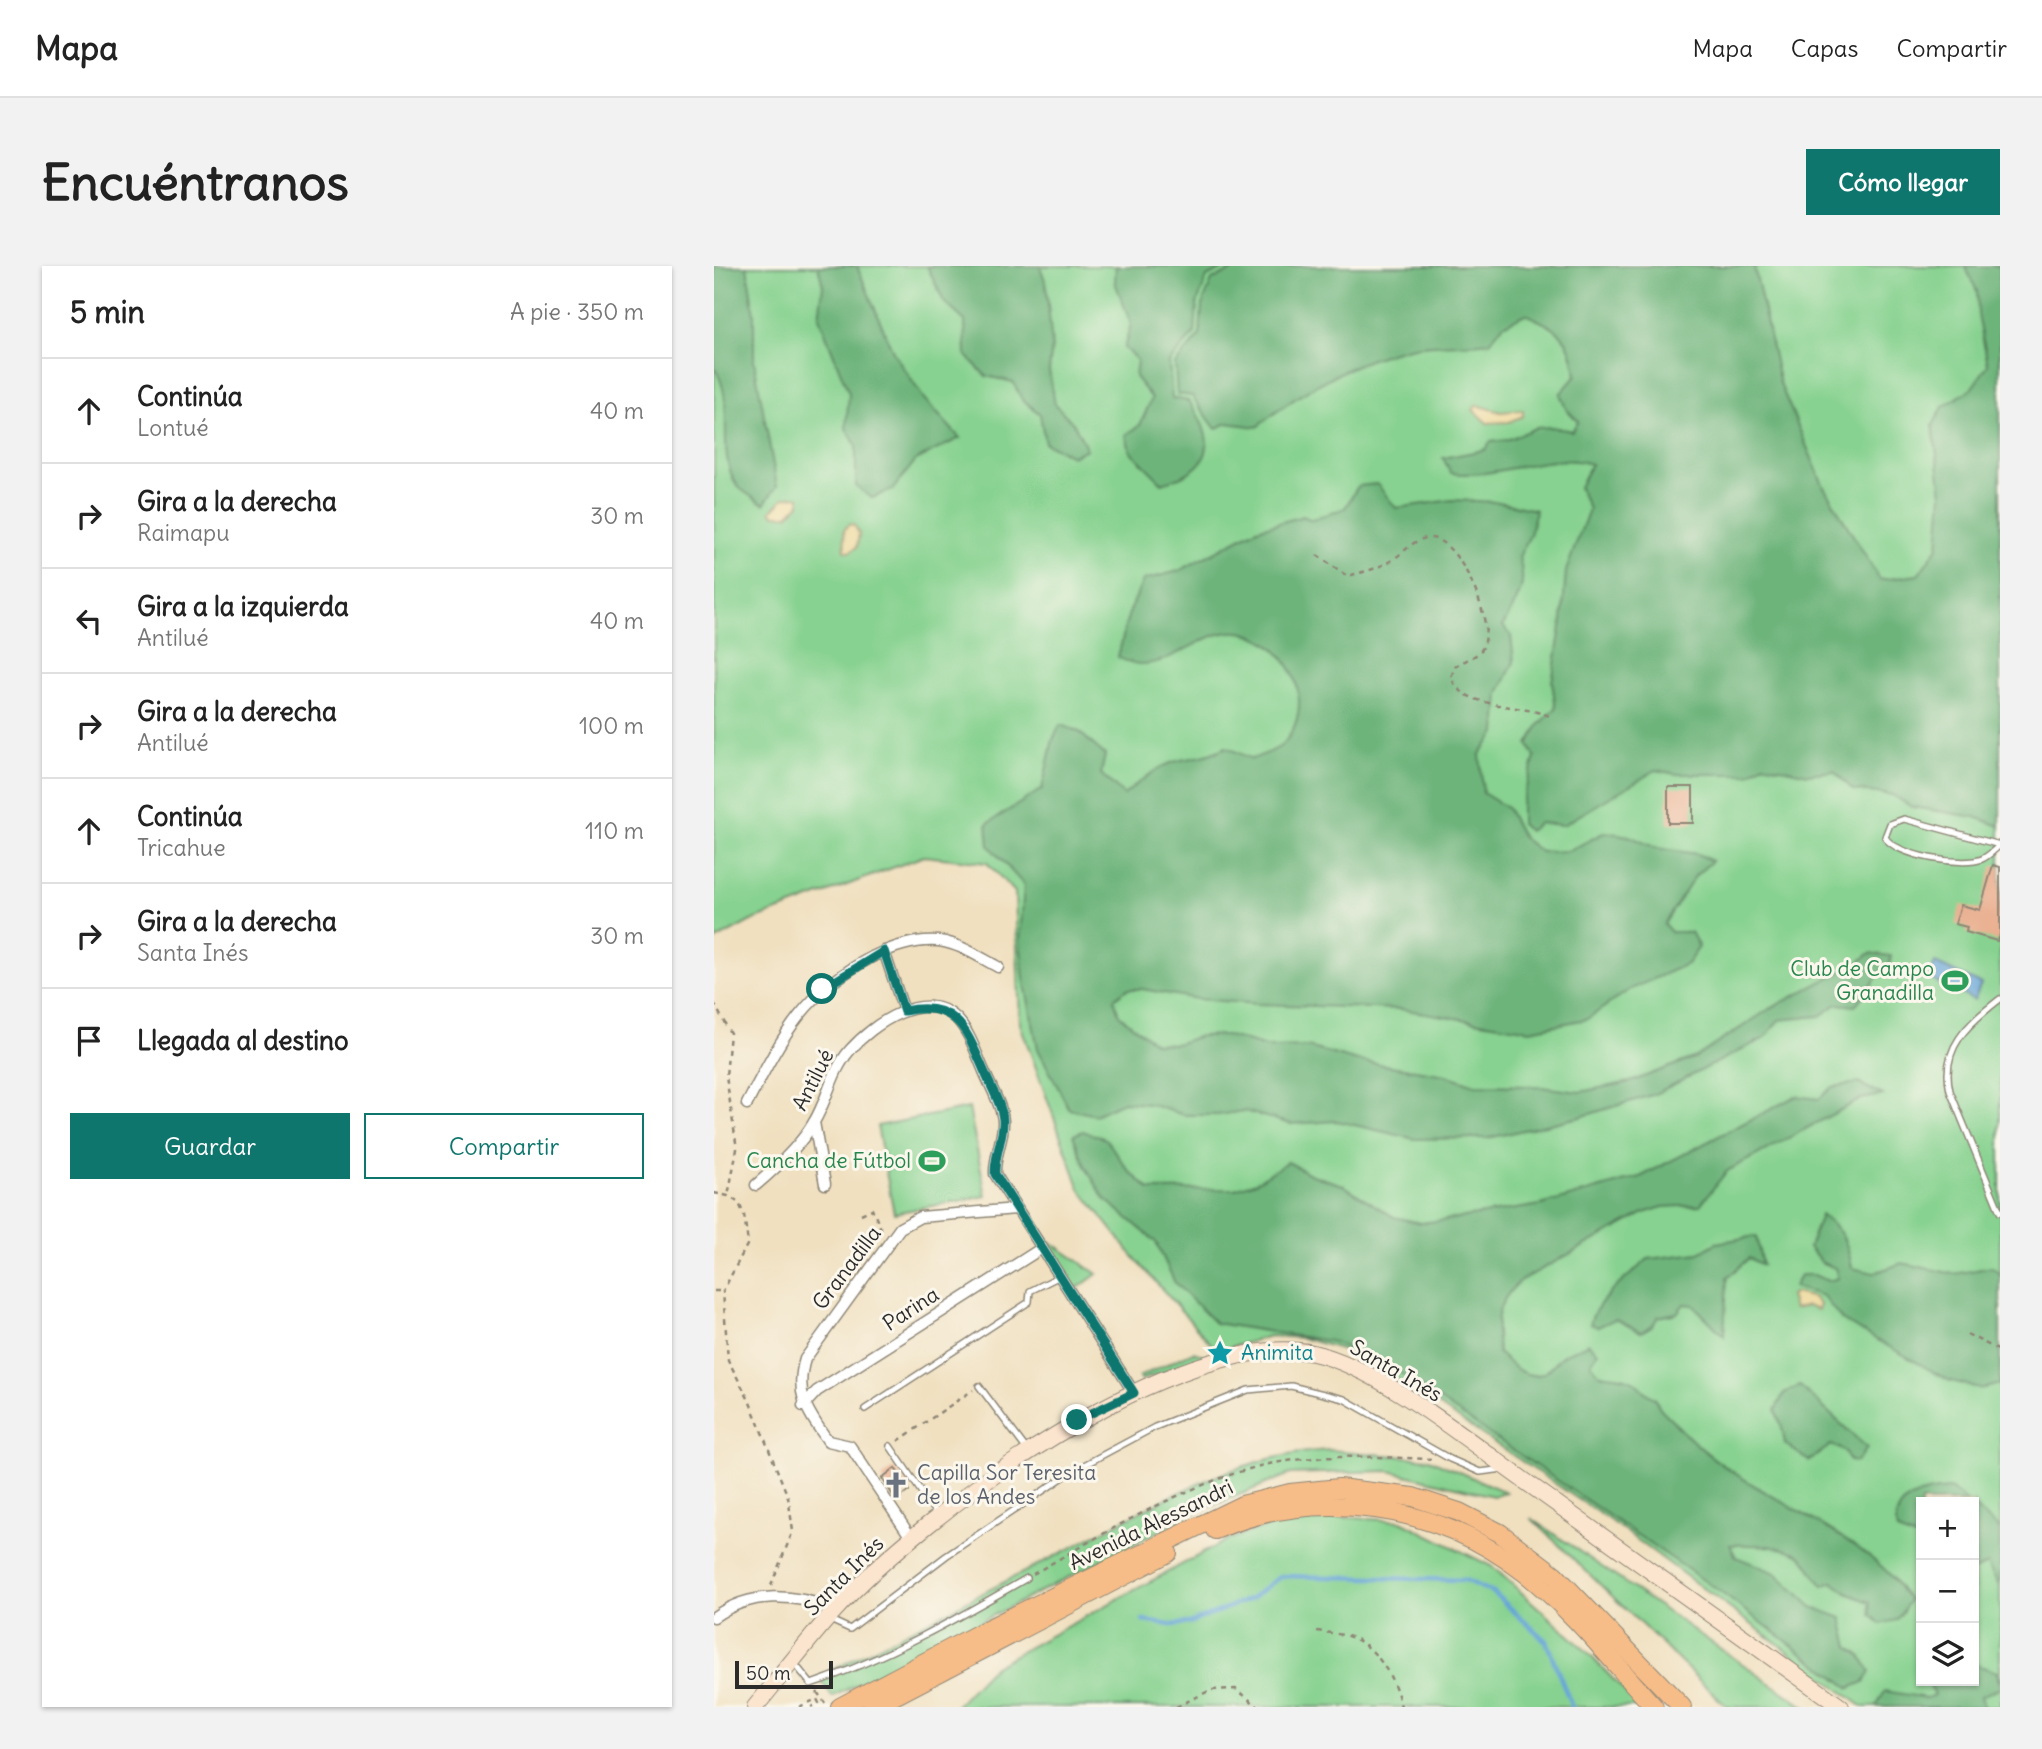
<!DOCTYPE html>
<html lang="es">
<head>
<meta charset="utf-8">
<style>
	:root { --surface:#fff; --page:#f2f2f2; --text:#222; --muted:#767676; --line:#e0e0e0; --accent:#0f766e }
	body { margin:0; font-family:Delius,sans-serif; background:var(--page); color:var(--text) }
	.controls { position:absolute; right:21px; bottom:21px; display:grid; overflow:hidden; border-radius:0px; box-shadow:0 2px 5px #0004 }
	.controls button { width:63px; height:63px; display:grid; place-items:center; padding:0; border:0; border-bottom:2px solid var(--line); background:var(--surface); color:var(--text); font:35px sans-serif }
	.scale { position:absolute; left:21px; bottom:18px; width:98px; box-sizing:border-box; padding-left:7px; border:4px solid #2b2b2b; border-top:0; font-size:19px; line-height:24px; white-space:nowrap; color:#2b2b2b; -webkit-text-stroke:5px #fbf7ec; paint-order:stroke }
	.stop { position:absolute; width:21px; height:21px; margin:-16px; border:5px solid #0f766e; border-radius:50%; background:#fff }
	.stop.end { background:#0f766e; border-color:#fff; box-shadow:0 2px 7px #0008 }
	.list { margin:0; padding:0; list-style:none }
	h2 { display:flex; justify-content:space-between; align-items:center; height:91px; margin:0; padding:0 28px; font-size:30px }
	h2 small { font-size:23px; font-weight:400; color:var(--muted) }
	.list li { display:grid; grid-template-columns:46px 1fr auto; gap:21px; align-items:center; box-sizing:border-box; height:105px; padding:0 28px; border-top:2px solid var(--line) }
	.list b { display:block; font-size:26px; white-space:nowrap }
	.list p { margin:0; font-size:23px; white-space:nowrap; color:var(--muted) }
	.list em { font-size:23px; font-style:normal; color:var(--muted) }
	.actions { display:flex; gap:14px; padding:21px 28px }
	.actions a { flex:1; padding:16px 0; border:2px solid var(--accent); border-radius:0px; text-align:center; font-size:24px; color:var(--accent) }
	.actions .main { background:var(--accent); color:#fff }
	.icon { flex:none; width:38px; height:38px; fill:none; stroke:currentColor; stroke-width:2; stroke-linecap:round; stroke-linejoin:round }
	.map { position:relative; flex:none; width:1286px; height:1441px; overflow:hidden; border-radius:0px }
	header { display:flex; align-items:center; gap:42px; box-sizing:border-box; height:98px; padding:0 35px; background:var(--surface); border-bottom:2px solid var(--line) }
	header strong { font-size:33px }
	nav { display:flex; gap:38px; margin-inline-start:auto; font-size:24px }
	.intro { display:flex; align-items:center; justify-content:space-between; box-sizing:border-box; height:168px; padding:0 42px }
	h1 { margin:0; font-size:49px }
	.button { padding:18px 32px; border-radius:0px; background:var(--accent); color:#fff; font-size:24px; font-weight:700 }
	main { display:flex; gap:42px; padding:0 42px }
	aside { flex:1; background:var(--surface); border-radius:0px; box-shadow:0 2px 5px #0004 }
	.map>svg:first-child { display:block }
	.green { fill:#87d290; stroke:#597e5e; stroke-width:2; fill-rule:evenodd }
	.forest { fill:#6db47a; stroke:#4c7052; stroke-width:2 }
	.sand { fill:#eeda9e; stroke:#8c8264; stroke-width:2 }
	.water { fill:#65a4d7; stroke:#486881; stroke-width:2 }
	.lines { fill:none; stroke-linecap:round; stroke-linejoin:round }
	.stream { stroke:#65a4d7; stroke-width:4.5 }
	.building { fill:#eab092 }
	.lane-casing { stroke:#8e8676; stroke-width:8 }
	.street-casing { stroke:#8e8676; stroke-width:13 }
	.secondary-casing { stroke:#8e8676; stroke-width:18 }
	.primary-casing { stroke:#8e8676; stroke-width:20 }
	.path { stroke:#8e8676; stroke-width:2.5; stroke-dasharray:5 5; stroke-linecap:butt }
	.lane { stroke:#fff; stroke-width:5 }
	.street { stroke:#fff; stroke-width:10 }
	.secondary { stroke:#fce5cf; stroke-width:16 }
	.primary { stroke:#f7bd88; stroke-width:18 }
	.route { stroke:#0f766e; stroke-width:9 }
	.labels { text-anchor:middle; stroke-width:6; stroke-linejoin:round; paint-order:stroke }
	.leisure-label { font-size:21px; fill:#27864d; stroke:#fbf7ec; text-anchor:end }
	.street-label { font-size:21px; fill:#2b2b2b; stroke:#fbf7ec }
	.culture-label { font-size:21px; fill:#0d838f; stroke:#fbf7ec; text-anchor:start }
	.worship-label { font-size:21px; fill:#5b616d; stroke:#fbf7ec; text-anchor:start }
</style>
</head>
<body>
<header>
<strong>Mapa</strong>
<nav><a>Mapa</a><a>Capas</a><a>Compartir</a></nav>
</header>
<div class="intro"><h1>Encuéntranos</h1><a class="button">Cómo llegar</a></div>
<main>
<aside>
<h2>5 min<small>A pie · 350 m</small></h2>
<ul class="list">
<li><svg class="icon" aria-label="ahead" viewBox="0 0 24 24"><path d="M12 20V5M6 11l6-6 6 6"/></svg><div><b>Continúa</b><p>Lontué</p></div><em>40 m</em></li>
<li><svg class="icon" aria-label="right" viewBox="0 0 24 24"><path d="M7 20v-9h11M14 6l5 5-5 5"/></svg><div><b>Gira a la derecha</b><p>Raimapu</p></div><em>30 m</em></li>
<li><svg class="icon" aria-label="left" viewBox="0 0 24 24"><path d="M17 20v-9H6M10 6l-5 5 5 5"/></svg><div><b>Gira a la izquierda</b><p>Antilué</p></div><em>40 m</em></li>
<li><svg class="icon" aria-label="right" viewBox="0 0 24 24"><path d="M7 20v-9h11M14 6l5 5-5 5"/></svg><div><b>Gira a la derecha</b><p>Antilué</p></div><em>100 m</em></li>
<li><svg class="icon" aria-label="ahead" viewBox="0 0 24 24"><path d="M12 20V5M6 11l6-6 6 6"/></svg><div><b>Continúa</b><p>Tricahue</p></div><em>110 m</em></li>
<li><svg class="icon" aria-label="right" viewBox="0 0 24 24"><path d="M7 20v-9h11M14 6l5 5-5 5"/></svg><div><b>Gira a la derecha</b><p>Santa Inés</p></div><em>30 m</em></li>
<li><svg class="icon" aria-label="arrive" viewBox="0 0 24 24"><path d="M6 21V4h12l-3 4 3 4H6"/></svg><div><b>Llegada al destino</b></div></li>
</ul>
<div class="actions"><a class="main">Guardar</a><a>Compartir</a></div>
</aside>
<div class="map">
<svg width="1286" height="1441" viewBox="0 0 1286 1441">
	<rect width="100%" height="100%" fill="#fbf7ec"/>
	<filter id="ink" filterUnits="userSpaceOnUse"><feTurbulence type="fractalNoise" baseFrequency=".0143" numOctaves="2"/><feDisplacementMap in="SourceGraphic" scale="14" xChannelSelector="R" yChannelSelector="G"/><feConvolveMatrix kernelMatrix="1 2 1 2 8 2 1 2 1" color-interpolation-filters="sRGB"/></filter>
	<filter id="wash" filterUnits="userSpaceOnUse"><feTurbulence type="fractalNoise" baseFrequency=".00686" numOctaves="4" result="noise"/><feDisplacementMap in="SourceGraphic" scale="28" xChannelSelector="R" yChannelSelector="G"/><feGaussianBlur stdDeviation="1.57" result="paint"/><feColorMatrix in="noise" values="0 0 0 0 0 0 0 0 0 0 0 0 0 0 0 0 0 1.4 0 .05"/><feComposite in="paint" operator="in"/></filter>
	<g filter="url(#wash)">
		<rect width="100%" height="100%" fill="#f0e0c0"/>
		<g class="green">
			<path d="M0,0h1286v1441h-137l-239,-177 -205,-138 -64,-39 -53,-15 -32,-2 -53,15 -85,-96 -52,-66 -60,-165 -5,-132 -28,-29 -63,-7 -173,65 -37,20zM1207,1236h53v179h-53z"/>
			<path d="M255,842l17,88 -92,17 -17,-87z"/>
			<path d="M328,970l55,38 -22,16 -36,-52z"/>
			<path d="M479,1086l16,5 -68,23 -2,-3z"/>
			<path d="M616,1184l99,9 77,33 -13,4 -104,-25 -99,3 -95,39 -363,184 -13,-20c82,-42 164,-84 246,-126 84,-43 169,-97 265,-101z"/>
			<path d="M591,1249l96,6 92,46 90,81 57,59h-685l39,-41 235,-127z"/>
			<path d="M817,1252l274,189h-78z"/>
		</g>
		<g class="forest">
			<path d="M0,0h33l7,48v47l23,125 -13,18c-8,-5 -21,-11 -27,-19 -23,-34 1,-81 -23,-118z"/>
			<path d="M104,0h39l36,86 31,47 36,39 -44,22 -23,29 -21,9 -16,-12v-41l-10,-17 3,-34 -30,-77 4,-31z"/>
			<path d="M213,0h113l6,18 6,62 -3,24 6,34 19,20 13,25 -15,7 -27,-13 -5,-29 -18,-15 -9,-17 -27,-6 -20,-21 -1,-34 -21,-19z"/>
			<path d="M402,0h113l-22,11 -10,26 -2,30 -26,29 3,36 17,3c29,42 25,68 -27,82l-32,-32 -4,-16 14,-10 12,-27 -17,-21 2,-17 -13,-12 7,-24 -16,-42z"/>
			<path d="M527,0h513l26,118 44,103 56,93 38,-5 20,-28 4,-53 -9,-69 10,-18 28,-18 17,-24 -10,-51 -1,-23 -12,-25h35v560l-25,-9 -63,-10 -20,-12 -39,-5 -19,-19 -26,3 -45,-10 -14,10h-73l-20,-4 -93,55 -24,-2 -10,8 -8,-7v-19l14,-48 -7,-13 11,-19 17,-17 -4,-26 10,-61 4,-50 23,-62 -10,-22 12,-23c-45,-13 -93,16 -140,9l-8,-15 41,-8 7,-8 16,-2 28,-12 17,-1 20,4 6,-10 -12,-12 -6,-15 16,-18c-5,-40 -15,-46 -51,-62l-22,11 -13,17c-26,4 -55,0 -81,6 -57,13 -107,42 -152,79l-30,-4 -11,6 -24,-33 -15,-2 -2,-30 25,-29 2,-30 10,-25z"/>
			<path d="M663,218l19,24 56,-8 47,2 37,8 -6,25 -11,22c9,32 -2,41 -16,69l8,10 3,26 -15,31 -3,40 -16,21 3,39 24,15 16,30 18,14 28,-1 36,-19 24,4 27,12 42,6 14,7 -16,14 -32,49 7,8h20l8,15 -12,17 -58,26 -42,29 -57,11 -130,-21 -143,-5 -60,-5 -55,-10h-15l-13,10 5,16 36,28 21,1 24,-8 25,-1 45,13 38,-1 46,13 92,15 29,10 58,1 47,6 50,-10 66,-25 75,-49 88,-46 11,-9 21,3 -1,8 -8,7 -27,35 -18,-2 -17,12 -41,4 -14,18 -110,56 -75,23 -91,21 -74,1 -78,-18 -46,3 -47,-13 -26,4h-34l-35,-11 -26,-2 -28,13 -26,-6 -31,-60 -14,-70 -4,-38 4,-56 -35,-39 -2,-22 55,-35 11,-50 7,-14 18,6 27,24 -4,19 23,21c15,-13 34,-29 53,-34 18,-4 32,-5 49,-14l26,12c10,-4 27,-9 33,-17 31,-38 7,-95 -37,-108 -46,-15 -83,51 -130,23l10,-41 15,-36 36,-9 78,-42 46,-13 9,4 33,-12 13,-22z"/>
			<path d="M1144,817l25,12 -22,4 -134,72 -27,34 -37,2 -19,6 -124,68c-26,24 -24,38 -22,72 12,11 31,31 49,18 6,-4 10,-12 16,-16 8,-5 17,-5 25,-12l10,9 -7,11 8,11c11,2 24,1 34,7 9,6 11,13 22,17 5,13 11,15 19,24 46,52 109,77 166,114 17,11 38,25 51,40 7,8 10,16 19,24l-13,20 -16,4 -10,-9 -1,-13 -21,-8 -17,-12 -9,4c-8,-9 -13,-20 -20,-28 -12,-13 -56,-14 -73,-13l6,12 40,16 36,34 30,11 7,29 13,10 8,15 -6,10 -14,6 -138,-102 -324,-221 -54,-23 -119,-19 -40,-40 -19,-41 -52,-44 -19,-32 -12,-31 10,-4 23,8 23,32 21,19 85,-1 21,-7 32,-20 24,13 31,10 51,32 27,6 24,-3 96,-15 99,-28 156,-81 23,3 13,-12z"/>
			<path d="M1107,949c23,16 26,27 31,53l22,5 28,-10 52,11 38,-7 8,7v110l-18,5 -34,-9 -106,-60 -19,-24 -29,-9 6,-12h14l14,6 10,-3 -3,-10 -13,-5 -13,-16z"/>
			<path d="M1042,970l6,29 -13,-7 -22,20 -3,58 -31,-31 -9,-1 -7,9 -19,4 -6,9 -11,6 -26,-13 -17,8 -8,-3c5,-24 41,-49 58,-65l51,-6 17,-10z"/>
			<path d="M1086,1120l65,60 2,2 -10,14 -7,-1 -7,-11 -12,-5 -22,16 -24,-17 -3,-17 -7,-17 9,-17z"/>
			<path d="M1237,1223l17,13h-47v38l-24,-9c-7,-34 28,-41 54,-42z"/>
			<path d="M1260,1241l26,22v58l-13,-23 -13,7z"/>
			<path d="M1260,1398l23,8 3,16 -19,8 3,11h-108l9,-16 42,7 7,-3 -6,-14h46z"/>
		</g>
		<g class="sand">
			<path d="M763,139l24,7 22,-2v6l-14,6 -22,1 -14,-13z"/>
			<path d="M81,230l5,1v6l-12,12h-13l-4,-4 13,-13z"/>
			<path d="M135,258l6,2 4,8 -2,13 -7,5 -5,-1 -1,-21z"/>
			<path d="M1081,1027l19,5 6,7 -2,5 -11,-4 -13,3 -4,-13z"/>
		</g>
		<path class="water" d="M1221,697l46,21 -7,16 -46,-22z"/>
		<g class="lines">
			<path class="stream" d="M429,1355l28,4 18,-2 63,-25 29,-22 184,4 29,13 52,48 26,66"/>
		</g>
		<g id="blocks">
			<g class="building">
				<rect x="954" y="521" width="25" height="36"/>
				<path d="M1279,599l7,2v70l-3,4 -31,-9 1,-5 -12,-3 6,-19 19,5z"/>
				<path d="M181,1202l14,23 -13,9 -14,-22z"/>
			</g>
		</g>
	</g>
	<g filter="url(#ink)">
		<use href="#blocks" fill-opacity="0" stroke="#8e8676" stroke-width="2"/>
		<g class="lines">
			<g class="lane-casing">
				<g id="lane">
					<path d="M1190,553l96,26c-6,5 -11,11 -18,14 -19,8 -87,-3 -97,-22l5,-13z"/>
					<path d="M1286,733c-32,25 -60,49 -50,92l50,121"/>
					<path d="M265,1120l48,64"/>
					<path d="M151,1143l164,-107 1,-11 28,-14"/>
					<path d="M176,1180l47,69"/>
					<path d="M114,1353l22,10 96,-73 125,-84 84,-45 93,-37 43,-4 53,13 106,60 30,13 24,-3"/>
					<path d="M81,1398l16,20c77,-26 147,-66 216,-106"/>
				</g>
			</g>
			<g class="street-casing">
				<g id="street">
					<path d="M170,685l20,60"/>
					<path d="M33,838c35,-67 56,-111 125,-147 20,-10 45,-18 67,-16 22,3 40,16 59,26"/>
					<path d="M100,856l11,62"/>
					<path d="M42,919c20,-17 45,-40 58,-63 14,-23 17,-50 36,-72 22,-25 75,-63 107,-31 13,14 19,34 27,52 6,15 18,34 19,50 1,18 -9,34 -8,53l139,219"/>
					<path d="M89,1140l14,-15 225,-143"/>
					<path d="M198,1273l-62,-93 -22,-5c-20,-29 -34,-46 -23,-82l95,-131 20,-11 96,-8"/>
					<path d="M0,1351c38,-27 80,-23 121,-8"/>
				</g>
			</g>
			<g class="secondary-casing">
				<path id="secondary" d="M41,1441c27,-32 52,-66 80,-97 88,-97 342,-284 478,-257 65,14 154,87 209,126 106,76 212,152 319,228"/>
			</g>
			<g class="primary-casing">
				<g id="primary">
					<path d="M501,1264c103,-44 222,-26 310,43 48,38 88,89 129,134"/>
					<path d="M126,1441l147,-78 255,-124 48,-12 49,-5 74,9 46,15 41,21 55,42 127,132"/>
					<path d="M159,1441l295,-154"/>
				</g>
			</g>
			<g class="path">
				<path d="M603,289l30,21c16,-4 31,-7 45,-16 12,-7 22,-22 37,-22 30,-1 65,82 55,107 -5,13 -20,14 -29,22l-4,10c12,33 68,26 98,39"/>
				<path d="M0,737l16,30 -4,43 11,73 -9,47"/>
				<path d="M0,927l14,3 11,7 5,12 4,28 -25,48 5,69 21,40 39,97 5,34 -22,54"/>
				<path d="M147,948l11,-5 11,24"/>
				<path d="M0,1025h9"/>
				<path d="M1253,1068l33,17"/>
				<path d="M184,1175l75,-51"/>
				<path d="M319,1308c72,-41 146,-87 227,-108 55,-13 115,-9 171,-7"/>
				<path d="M603,1365c12,2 28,3 39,8 24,13 40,43 45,68"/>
				<path d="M103,1426l8,11"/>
				<path d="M85,1441l18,-8 2,4 -8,4"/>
				<path d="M462,1441l35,-17 25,-1 23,18"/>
			</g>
			<use href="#lane" class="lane"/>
			<use href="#street" class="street"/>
			<use href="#secondary" class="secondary"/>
			<use href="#primary" class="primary"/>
		</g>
	</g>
	<g class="lines" filter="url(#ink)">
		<path class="route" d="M108,723l62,-38 20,60c55,-12 63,22 82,64 6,14 16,30 17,45 1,18 -9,35 -8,54l139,219 -57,27"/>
	</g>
	<defs>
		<g id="stadium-bare" transform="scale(2.1)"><path d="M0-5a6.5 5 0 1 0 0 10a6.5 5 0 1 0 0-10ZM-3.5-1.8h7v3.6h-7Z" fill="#2e9e5b" stroke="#fbf7ec" stroke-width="2.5" paint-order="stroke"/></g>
		<g id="sight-bare" transform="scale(2.1)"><path d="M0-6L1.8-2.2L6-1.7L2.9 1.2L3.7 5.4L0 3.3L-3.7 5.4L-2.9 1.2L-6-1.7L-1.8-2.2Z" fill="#0f9aa8" stroke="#fbf7ec" stroke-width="2.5" paint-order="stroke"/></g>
		<g id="church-bare" transform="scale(2.1)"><path d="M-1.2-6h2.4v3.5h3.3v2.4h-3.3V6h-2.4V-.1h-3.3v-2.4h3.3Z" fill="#6b7280" stroke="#fbf7ec" stroke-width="2.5" paint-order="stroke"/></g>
	</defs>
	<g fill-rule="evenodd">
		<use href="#stadium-bare" x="1241" y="715"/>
		<use href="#stadium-bare" x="218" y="895"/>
		<use href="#sight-bare" x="506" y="1087"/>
		<use href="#church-bare" x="182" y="1219"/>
	</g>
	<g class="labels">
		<g class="leisure-label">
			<text x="1220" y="710">Club de Campo<tspan x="1220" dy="24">Granadilla</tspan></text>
			<text x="197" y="902">Cancha de Fútbol</text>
		</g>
		<g class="street-label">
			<text transform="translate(99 814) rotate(-63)" y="7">Antilué</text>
			<text transform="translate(133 1002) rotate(-53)" y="7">Granadilla</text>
			<text transform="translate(197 1043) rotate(-33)" y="7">Parina</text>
			<text transform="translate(682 1105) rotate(30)" y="7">Santa Inés</text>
			<text transform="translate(437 1259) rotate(-26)" y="7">Avenida Alessandri</text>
			<text transform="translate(130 1310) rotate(-45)" y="7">Santa Inés</text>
		</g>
		<g class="culture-label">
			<text x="527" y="1094">Animita</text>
		</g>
		<g class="worship-label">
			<text x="203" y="1214">Capilla Sor Teresita<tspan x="203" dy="24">de los Andes</tspan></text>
		</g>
	</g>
</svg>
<div class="controls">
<button>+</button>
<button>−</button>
<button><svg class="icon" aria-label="layers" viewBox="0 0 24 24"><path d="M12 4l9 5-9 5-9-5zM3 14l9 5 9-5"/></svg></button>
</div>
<div class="scale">50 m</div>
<div class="stop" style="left:108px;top:723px"></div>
<div class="stop end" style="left:363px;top:1154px"></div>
</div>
</main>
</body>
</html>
